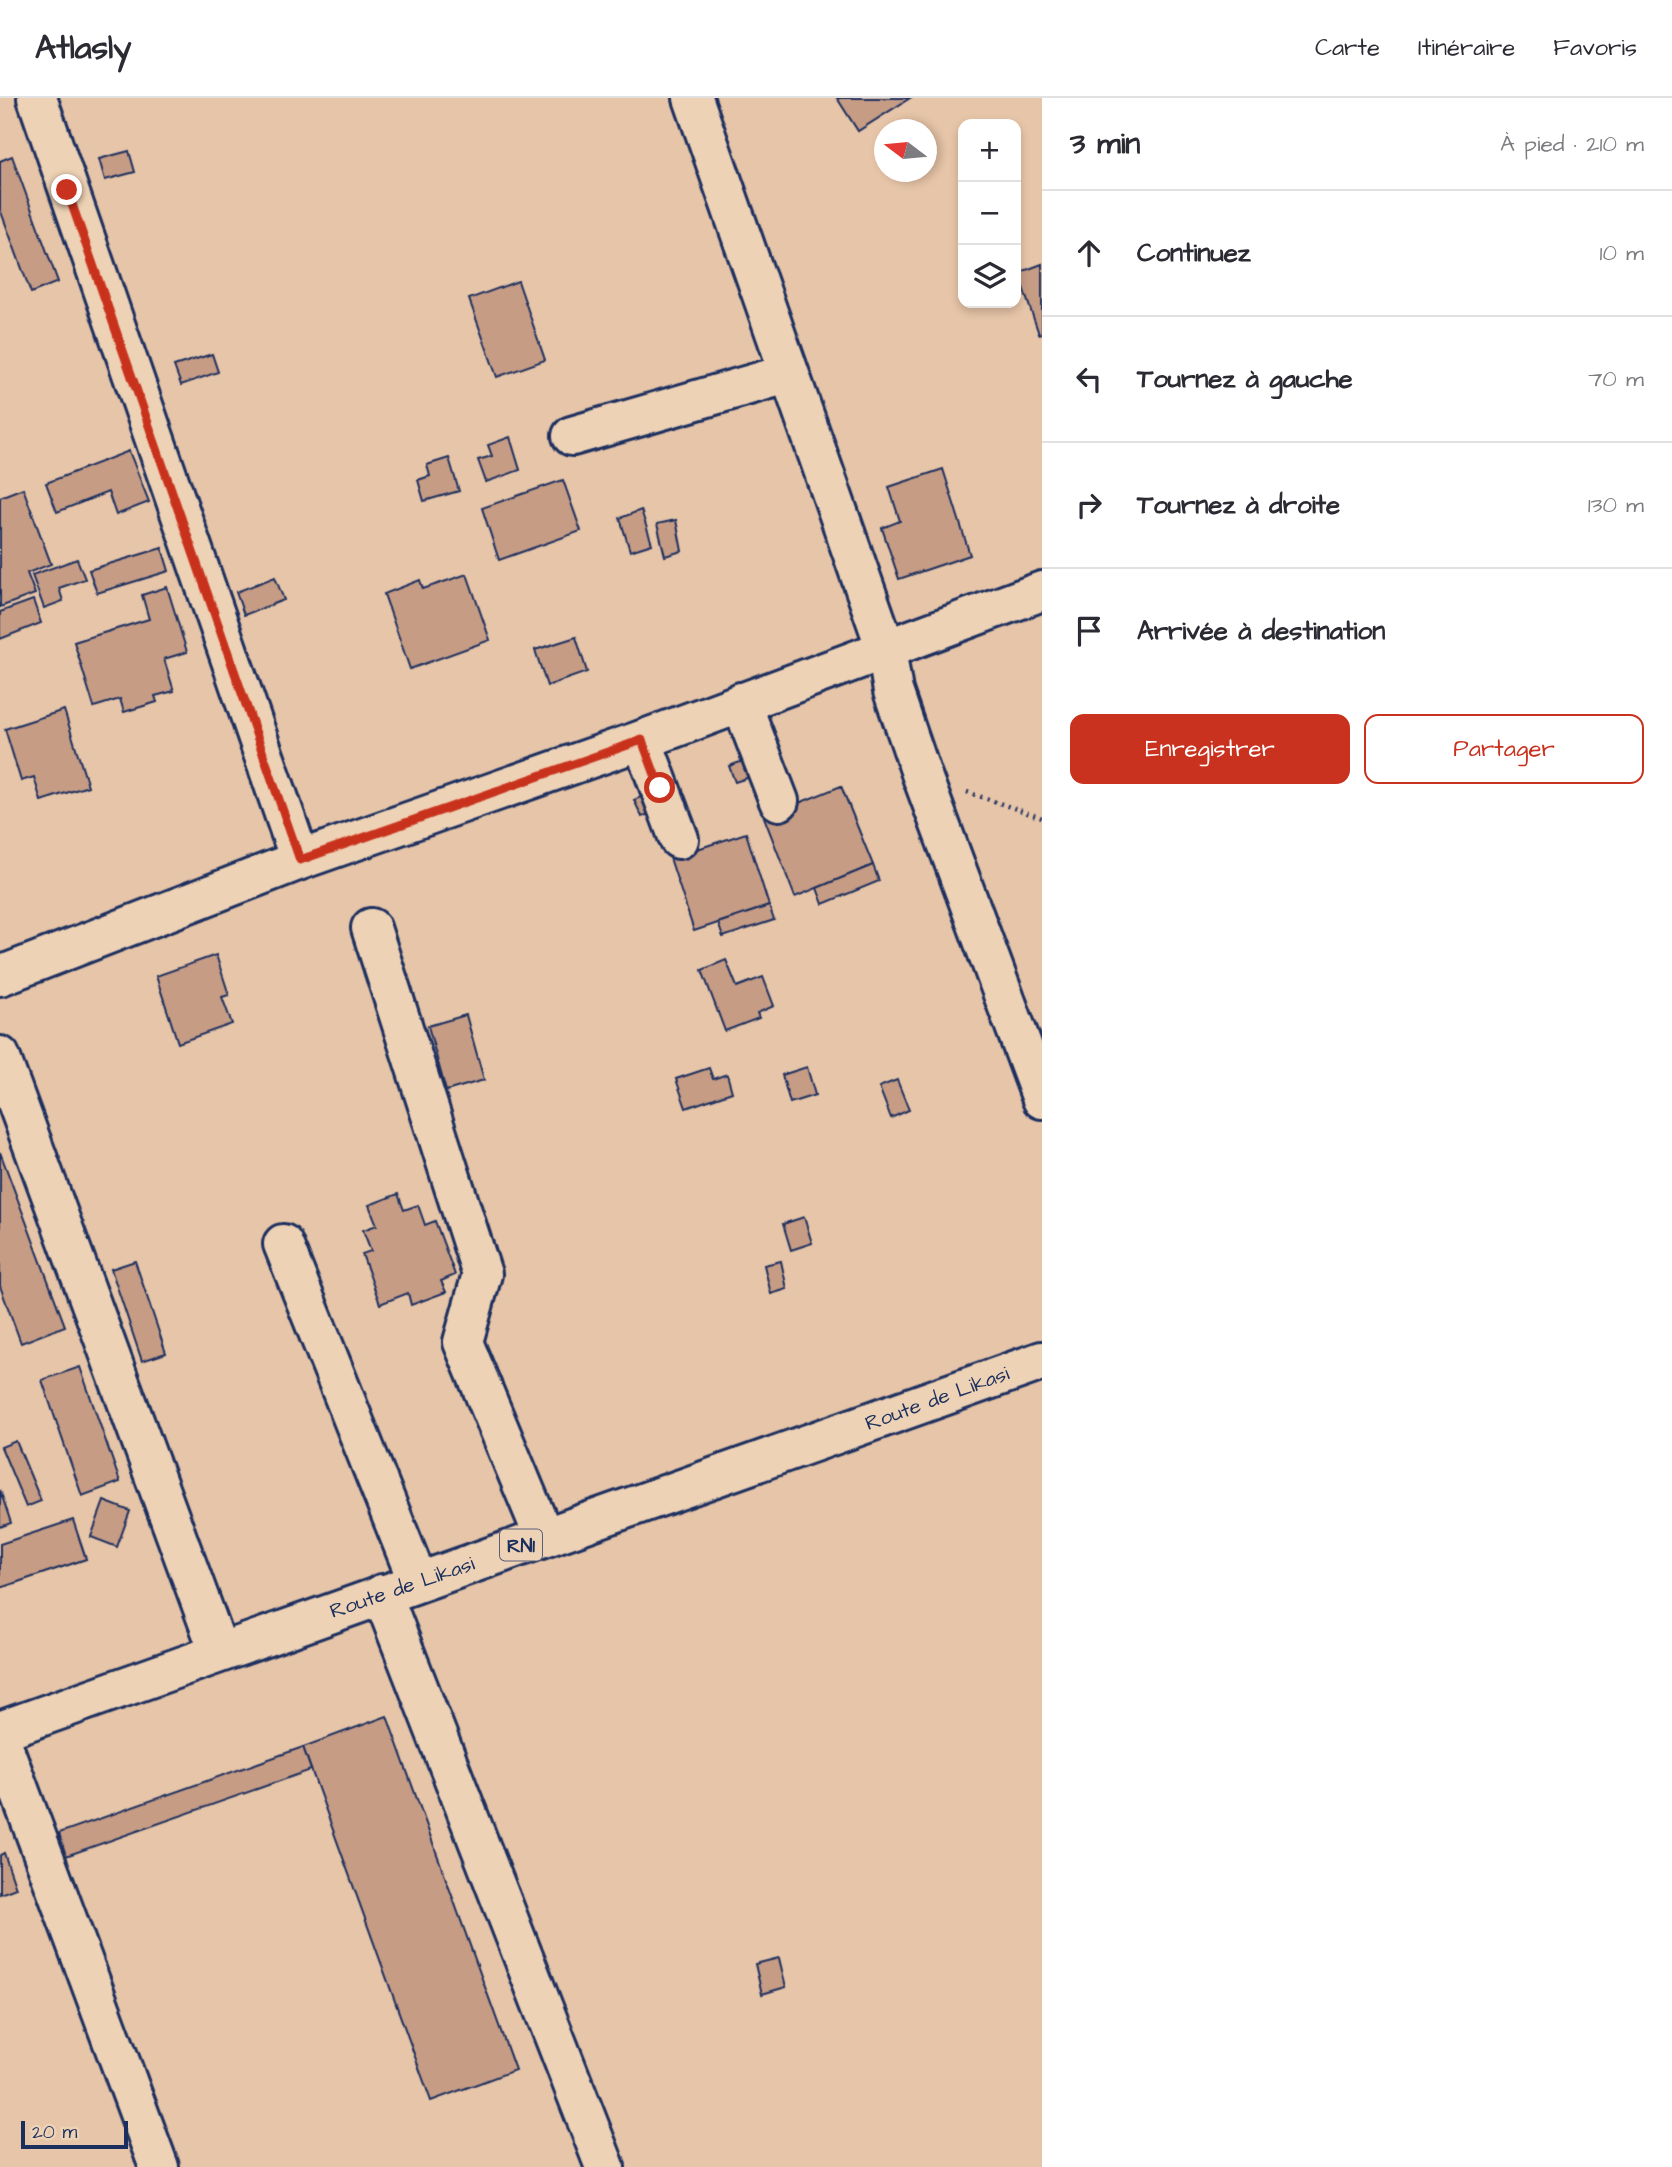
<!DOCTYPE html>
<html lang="fr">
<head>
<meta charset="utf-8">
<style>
	:root { --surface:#fff; --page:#f2f2f3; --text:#2b2b33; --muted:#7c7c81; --line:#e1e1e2; --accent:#c8321e }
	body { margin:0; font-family:"Architects Daughter",sans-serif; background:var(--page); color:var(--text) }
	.controls { position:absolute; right:21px; top:21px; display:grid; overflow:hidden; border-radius:14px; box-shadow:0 4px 10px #0003 }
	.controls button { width:63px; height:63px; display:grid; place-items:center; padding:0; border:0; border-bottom:2px solid var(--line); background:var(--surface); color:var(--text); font:35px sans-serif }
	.compass { position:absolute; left:874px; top:21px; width:63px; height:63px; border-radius:50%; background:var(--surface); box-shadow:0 4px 10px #0003; rotate:286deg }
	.scale { position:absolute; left:21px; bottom:18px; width:107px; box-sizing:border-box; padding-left:7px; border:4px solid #1b2f5e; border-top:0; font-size:19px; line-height:24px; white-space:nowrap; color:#1b2f5e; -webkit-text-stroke:5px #eed2b5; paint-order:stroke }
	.stop { position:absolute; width:21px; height:21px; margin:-16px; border:5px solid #c8321e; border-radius:50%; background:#fff }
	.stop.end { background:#c8321e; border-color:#fff; box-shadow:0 2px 7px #0008 }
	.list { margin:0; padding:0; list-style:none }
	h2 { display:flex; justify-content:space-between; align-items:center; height:91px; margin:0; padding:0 28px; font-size:30px }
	h2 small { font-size:23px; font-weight:400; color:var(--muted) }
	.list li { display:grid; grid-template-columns:46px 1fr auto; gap:21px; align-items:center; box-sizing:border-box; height:126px; padding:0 28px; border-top:2px solid var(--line) }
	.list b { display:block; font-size:26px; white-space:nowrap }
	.list em { font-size:23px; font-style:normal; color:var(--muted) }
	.actions { display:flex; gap:14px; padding:21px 28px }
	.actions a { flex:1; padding:16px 0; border:2px solid var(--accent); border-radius:14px; text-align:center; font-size:24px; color:var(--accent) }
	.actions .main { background:var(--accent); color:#fff }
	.icon { flex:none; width:38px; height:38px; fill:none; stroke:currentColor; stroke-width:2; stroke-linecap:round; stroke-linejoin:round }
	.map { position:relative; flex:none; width:1042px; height:2069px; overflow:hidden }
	header { display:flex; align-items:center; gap:42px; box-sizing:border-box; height:98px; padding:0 35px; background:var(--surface); border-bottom:2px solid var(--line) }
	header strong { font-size:33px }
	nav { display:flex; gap:38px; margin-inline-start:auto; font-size:24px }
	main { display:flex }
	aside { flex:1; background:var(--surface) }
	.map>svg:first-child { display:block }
	.building { fill:#c79c85; stroke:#1b2f5e; stroke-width:2 }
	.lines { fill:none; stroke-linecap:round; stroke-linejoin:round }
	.minor-casing { stroke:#1b2f5e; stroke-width:44 }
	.highway-casing { stroke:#1b2f5e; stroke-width:44 }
	.path { stroke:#1b2f5e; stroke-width:4.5; stroke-dasharray:2 5; stroke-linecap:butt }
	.minor { stroke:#eed2b5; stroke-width:38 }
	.highway { stroke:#eed2b5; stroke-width:38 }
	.route { stroke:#c8321e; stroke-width:9 }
	.labels { text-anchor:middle; stroke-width:6; stroke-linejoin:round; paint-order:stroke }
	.shield { fill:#eed2b5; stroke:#5a6078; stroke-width:2 }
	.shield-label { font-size:19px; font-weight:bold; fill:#1b2f5e }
	.street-label { font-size:21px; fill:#1b2f5e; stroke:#eed2b5 }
</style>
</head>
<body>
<header>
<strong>Atlasly</strong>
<nav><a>Carte</a><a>Itinéraire</a><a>Favoris</a></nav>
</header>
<main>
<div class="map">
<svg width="1042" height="2069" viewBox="0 0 1042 2069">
	<rect width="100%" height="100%" fill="#e7c5a8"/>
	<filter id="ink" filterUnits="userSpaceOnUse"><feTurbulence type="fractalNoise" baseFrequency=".0143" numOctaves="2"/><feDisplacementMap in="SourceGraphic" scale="14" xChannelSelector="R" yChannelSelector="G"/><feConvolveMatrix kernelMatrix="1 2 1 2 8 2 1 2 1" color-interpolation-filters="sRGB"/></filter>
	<g filter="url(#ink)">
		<g class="building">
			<path d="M837,0h73l-52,33z"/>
			<path d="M129,53l6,21 -30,8 -6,-21z"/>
			<path d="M12,58l46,126 -27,11 -31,-84v-48z"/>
			<path d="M1042,166v69l-3,1 -21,-61z"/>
			<path d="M518,183l27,79 -48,17 -28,-78z"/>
			<path d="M212,256l6,18 -37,13 -7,-19z"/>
			<path d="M510,339l10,33 -34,12 -8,-22 14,-4 -4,-11z"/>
			<path d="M129,353l20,51 -33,13 -8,-23 -51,20 -11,-29z"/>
			<path d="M449,360l10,33 -35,10 -6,-21 12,-4 -3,-11z"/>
			<path d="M943,371l27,86 -71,24 -17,-51 18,-7 -11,-34z"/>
			<path d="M563,382l18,51 -82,29 -17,-52z"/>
			<path d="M23,390l28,76 -24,9 8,21 -35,13v-110z"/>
			<path d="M641,412l11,34 -22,7 -10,-33z"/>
			<path d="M676,422l6,31 -17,5 -8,-32z"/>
			<path d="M162,450l7,23 -72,22 -8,-23z"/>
			<path d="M77,461l8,20 -26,9 4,13 -19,7 -12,-33z"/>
			<path d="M467,476l23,66 -80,29 -26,-75 36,-14 3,9z"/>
			<path d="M275,479l9,23 -40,15 -8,-23z"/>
			<path d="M167,489l20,65 -23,7 10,32 -19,5 2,6 -33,10 -4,-13 -26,8 -20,-65 75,-23 -7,-24z"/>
			<path d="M33,502l8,23 -41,16v-27z"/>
			<path d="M576,539l11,35 -40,14 -12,-36z"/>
			<path d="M64,612l24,76 -47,15 -7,-24 -13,4 -16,-52z"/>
			<path d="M748,661l5,17 -18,6 -6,-16z"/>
			<path d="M841,688l32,79 -78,32 -31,-80z"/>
			<path d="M647,696l8,17 -13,6 -8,-17z"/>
			<path d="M746,735l23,73 -75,25 -24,-73z"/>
			<path d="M873,767l6,16 -56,23 -6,-16z"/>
			<path d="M769,808l5,14 -51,17 -5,-14z"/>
			<path d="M216,857l13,40 -7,2 10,27 -54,19 -22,-67z"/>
			<path d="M726,862l11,27 26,-10 11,29 -17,7 2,5 -34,13 -23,-61z"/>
			<path d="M466,917l18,65 -38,11 -18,-65z"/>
			<path d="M807,969l8,28 -25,8 -8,-28z"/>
			<path d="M709,970l4,11 14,-5 5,18 -46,16 -10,-29z"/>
			<path d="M897,982l12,30 -18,8 -12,-31z"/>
			<path d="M0,1054l65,174 -44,17 -21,-57z"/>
			<path d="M398,1096l6,16 14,-5 7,20 10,-4 20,54 -14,6 5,11 -35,13 -3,-12 -28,11 -18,-50 9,-3 -8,-21 14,-5 -8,-20z"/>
			<path d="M804,1119l8,26 -21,7 -8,-26z"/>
			<path d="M135,1163l31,92 -24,8 -31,-92z"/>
			<path d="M781,1163l6,28 -16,5 -7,-29z"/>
			<path d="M80,1269l40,115 -38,14 -40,-116z"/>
			<path d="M16,1343l25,60 -15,6 -25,-60z"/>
			<path d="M0,1392l11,33 -11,4z"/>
			<path d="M104,1403l26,10 -13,36 -26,-10z"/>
			<path d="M73,1422l13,39 -86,29v-44z"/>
			<path d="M387,1618l128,354 -84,31 -128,-354z"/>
			<path d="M303,1649l8,23 -245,86 -7,-23z"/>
			<path d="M4,1755l12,35 -16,6v-39z"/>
			<path d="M779,1860l7,29 -24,7 -7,-30z"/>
		</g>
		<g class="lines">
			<g class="minor-casing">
				<g id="minor">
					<path d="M37,0l263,762"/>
					<path d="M693,0l193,551 7,42 29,85 120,323"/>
					<path d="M572,338l215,-62"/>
					<path d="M741,604l38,99"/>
					<path d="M642,642l37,99"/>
					<path d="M371,830l111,346 -19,68 81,195"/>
					<path d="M0,878l300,-116 342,-120 400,-149"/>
					<path d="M0,958l219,596"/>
					<path d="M283,1146l135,338"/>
					<path d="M382,1496l223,573"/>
					<path d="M0,1640l159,429"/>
				</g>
			</g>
			<g class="highway-casing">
				<path id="highway" d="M0,1633l1042,-370"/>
			</g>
			<path class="path" d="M967,694l75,26"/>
			<use href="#minor" class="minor"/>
			<use href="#highway" class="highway"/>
		</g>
	</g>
	<g class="lines" filter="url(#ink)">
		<path class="route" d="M67,92l233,670 342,-120 18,48"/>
	</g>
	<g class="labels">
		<rect class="shield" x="500" y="1431.5" width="42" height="31" rx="5"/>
		<g class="shield-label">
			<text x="521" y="1454">RN1</text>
		</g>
		<g class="street-label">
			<text transform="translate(937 1300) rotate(-20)" y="7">Route de Likasi</text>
			<text transform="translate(402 1489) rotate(-19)" y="7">Route de Likasi</text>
		</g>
	</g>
</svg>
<div class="controls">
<button>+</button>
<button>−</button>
<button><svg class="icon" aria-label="layers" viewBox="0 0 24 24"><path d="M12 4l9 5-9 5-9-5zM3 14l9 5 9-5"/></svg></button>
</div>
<svg class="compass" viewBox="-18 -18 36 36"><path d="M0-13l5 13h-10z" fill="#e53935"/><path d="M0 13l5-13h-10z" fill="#7c7c81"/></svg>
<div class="scale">20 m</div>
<div class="stop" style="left:660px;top:690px"></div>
<div class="stop end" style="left:67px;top:92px"></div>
</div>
<aside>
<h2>3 min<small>À pied · 210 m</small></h2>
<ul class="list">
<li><svg class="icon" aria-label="ahead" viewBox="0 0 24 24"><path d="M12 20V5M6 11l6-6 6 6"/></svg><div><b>Continuez</b></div><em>10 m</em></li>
<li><svg class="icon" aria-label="left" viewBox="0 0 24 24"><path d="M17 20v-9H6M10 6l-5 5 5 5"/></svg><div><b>Tournez à gauche</b></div><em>70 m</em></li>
<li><svg class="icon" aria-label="right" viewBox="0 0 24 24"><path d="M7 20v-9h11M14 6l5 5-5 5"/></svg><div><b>Tournez à droite</b></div><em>130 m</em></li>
<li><svg class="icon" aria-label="arrive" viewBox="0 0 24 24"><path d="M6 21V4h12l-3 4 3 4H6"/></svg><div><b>Arrivée à destination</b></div></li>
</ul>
<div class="actions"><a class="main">Enregistrer</a><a>Partager</a></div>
</aside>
</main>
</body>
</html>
